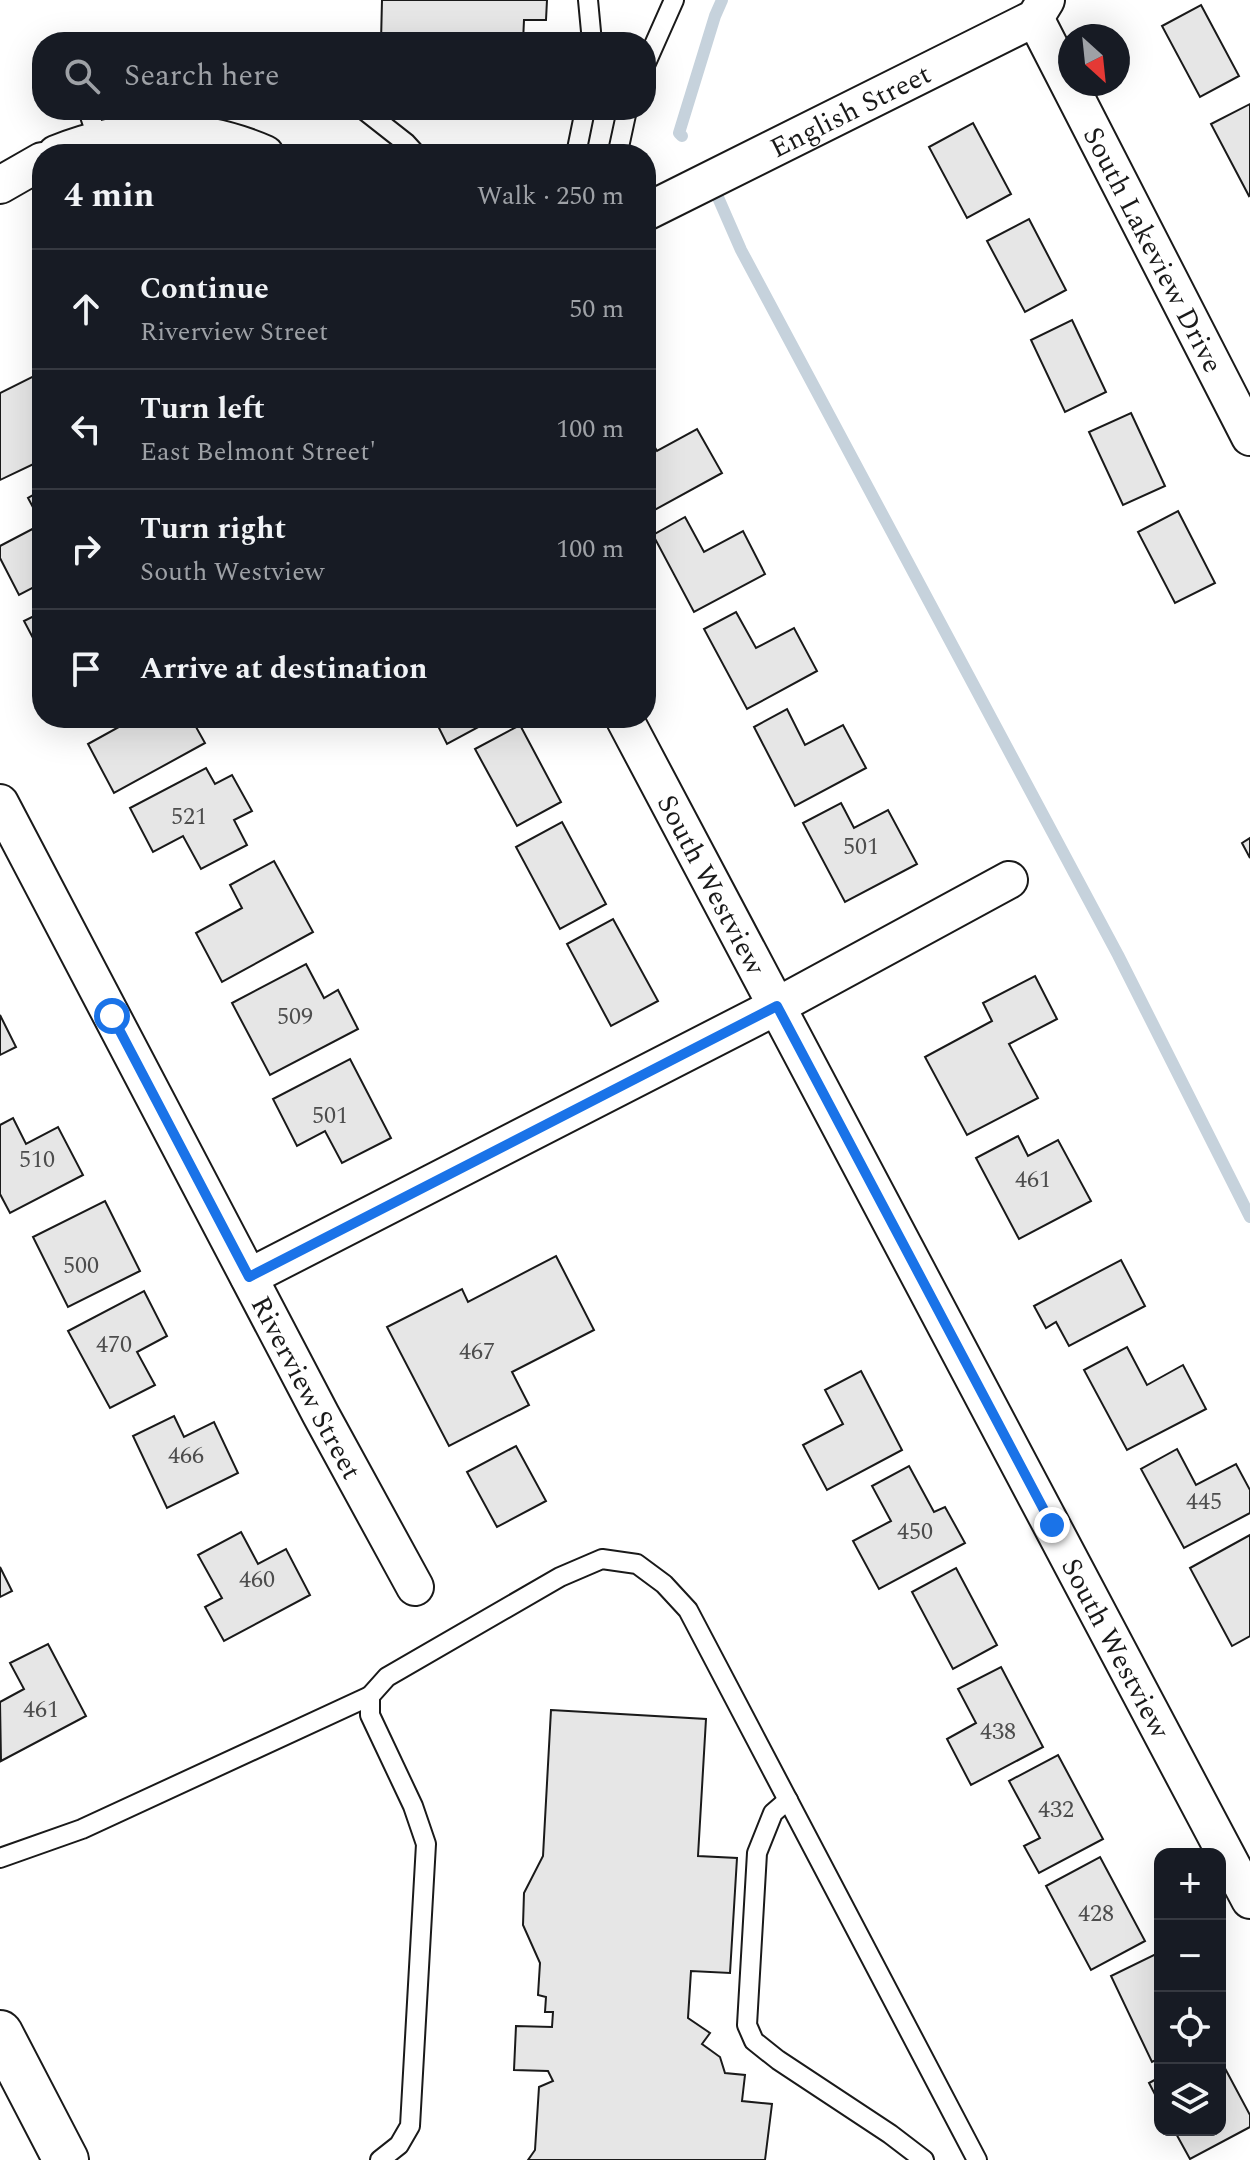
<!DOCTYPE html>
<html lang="en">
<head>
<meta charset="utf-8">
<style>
	:root { --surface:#171b24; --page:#242831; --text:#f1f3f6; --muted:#9ea1a6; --line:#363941 }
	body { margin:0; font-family:Spectral,serif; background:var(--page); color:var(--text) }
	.controls { position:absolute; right:24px; bottom:24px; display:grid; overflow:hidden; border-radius:16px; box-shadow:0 8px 32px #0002 }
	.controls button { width:72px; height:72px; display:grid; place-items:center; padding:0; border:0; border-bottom:2px solid var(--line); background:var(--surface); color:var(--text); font:40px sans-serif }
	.compass { position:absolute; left:1058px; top:24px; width:72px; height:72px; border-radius:50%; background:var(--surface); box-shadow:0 8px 32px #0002; rotate:153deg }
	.stop { position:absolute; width:24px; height:24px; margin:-18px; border:6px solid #1a73e8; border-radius:50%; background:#fff }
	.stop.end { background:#1a73e8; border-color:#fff; box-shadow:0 2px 8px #0008 }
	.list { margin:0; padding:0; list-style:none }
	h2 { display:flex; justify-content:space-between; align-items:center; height:104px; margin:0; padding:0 32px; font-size:34px }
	h2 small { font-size:26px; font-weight:400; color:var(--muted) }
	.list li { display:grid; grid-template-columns:52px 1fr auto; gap:24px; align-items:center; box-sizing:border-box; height:120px; padding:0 32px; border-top:2px solid var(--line) }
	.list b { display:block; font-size:30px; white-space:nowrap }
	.list p { margin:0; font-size:26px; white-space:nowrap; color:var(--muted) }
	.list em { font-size:26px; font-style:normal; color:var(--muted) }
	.icon { flex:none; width:44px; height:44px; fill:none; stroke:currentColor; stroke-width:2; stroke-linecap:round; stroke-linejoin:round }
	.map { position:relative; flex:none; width:1250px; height:2160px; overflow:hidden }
	.search { position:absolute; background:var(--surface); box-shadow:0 8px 32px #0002; left:32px; top:32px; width:624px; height:88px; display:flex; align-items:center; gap:20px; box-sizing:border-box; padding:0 28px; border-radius:32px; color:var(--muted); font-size:30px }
	.panel { position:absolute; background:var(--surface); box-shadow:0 8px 32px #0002; left:32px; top:144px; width:624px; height:584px; border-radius:32px }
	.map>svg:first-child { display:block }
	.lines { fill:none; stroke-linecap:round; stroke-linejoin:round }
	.stream { stroke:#c6d2dc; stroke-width:12 }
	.building { fill:#e6e6e6; stroke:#1a1a1a; stroke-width:2 }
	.lane-casing { stroke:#1a1a1a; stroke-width:22 }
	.street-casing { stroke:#1a1a1a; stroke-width:40 }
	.secondary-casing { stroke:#1a1a1a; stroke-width:48 }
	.lane { stroke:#fff; stroke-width:18 }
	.street { stroke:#fff; stroke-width:36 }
	.secondary { stroke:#fff; stroke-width:44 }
	.route { stroke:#1a73e8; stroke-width:10 }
	.labels { text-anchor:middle; stroke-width:6; stroke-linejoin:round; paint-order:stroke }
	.number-label { font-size:24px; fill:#4d4d4d }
	.street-label { font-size:28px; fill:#1a1a1a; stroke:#fff }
</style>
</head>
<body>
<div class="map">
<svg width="1250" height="2160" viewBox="0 0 1250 2160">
	<rect width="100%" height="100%" fill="#fff"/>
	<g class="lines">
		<g class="stream">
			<path d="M682,136l-3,-3 36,-117 7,-16"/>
			<path d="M713,186l28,64 377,705 132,262"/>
		</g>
	</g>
	<g class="building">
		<path d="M382,0h165l-1,20h-22l-1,22h-142z"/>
		<path d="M1201,5l38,71 -39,21 -38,-71z"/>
		<path d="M1250,104v91l-1,1 -38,-72z"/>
		<path d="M973,123l38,71 -44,24 -38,-71z"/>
		<path d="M1029,219l37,71 -41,22 -38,-71z"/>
		<path d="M1072,320l34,72 -41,20 -34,-72z"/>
		<path d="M42,372v88l-42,20v-87z"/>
		<path d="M1131,413l34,73 -42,19 -34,-73z"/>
		<path d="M697,429l25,44 -73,40 -3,-6v-75l11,19z"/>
		<path d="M42,490v93l-23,12 -19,-37v-12l42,-22 -14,-26z"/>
		<path d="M1178,511l37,72 -40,20 -37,-71z"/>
		<path d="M685,517l19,35 39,-21 22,43 -71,38 -41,-77z"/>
		<path d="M42,612v43l-18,-34z"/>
		<path d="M736,612l20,36 38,-20 23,43 -70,38 -43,-80z"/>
		<path d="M787,709l18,36 38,-20 23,43 -71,38 -41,-79z"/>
		<path d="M135,718h56l14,25 -91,50 -26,-49z"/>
		<path d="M434,718h61l-48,26z"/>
		<path d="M520,725l41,77 -44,24 -42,-77z"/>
		<path d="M206,768l9,16 17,-9 20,36 -18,9 13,25 -46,24 -18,-33 -30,16 -23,-44z"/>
		<path d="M841,803l13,25 34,-18 29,54 -72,38 -42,-79z"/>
		<path d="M562,822l44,82 -46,25 -44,-82z"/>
		<path d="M1250,838v20l-8,-15z"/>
		<path d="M274,861l39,71 -91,50 -26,-49 46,-25 -12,-23z"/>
		<path d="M613,919l45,82 -47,25 -44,-82z"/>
		<path d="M306,964l18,34 14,-8 20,39 -88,46 -38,-72z"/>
		<path d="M1035,976l22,43 -48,25 29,54 -71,37 -42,-78 67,-36 -9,-18z"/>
		<path d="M0,1015l16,32 -16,8z"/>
		<path d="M350,1059l41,79 -49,25 -17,-32 -28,15 -24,-47z"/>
		<path d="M13,1118l13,26 32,-17 25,48 -73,38 -10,-19v-69z"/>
		<path d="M1018,1136l10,20 30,-16 33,61 -72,38 -43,-81z"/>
		<path d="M105,1201l35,70 -72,36 -35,-70z"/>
		<path d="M556,1256l38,74 -82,42 17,33 -80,41 -62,-119 75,-38 6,13z"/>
		<path d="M1121,1260l24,46 -76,40 -13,-24 -10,6 -12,-22z"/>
		<path d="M144,1291l23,45 -30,16 18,33 -45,23 -42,-77z"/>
		<path d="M1127,1347l20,38 36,-20 23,44 -79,41 -43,-80z"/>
		<path d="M861,1371l41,79 -75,40 -24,-45 40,-21 -18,-34z"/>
		<path d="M174,1416l10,21 30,-15 24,51 -71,35 -34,-72z"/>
		<path d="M516,1446l30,55 -49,26 -30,-55z"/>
		<path d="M1177,1449l19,36 40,-21 14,26v23l-66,35 -43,-79z"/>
		<path d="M909,1466l25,46 11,-5 20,36 -86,46 -26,-48 38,-20 -19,-35z"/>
		<path d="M241,1532l17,32 28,-15 24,46 -86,46 -19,-34 17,-9 -24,-43z"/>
		<path d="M1250,1535v101l-18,10 -42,-78z"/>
		<path d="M0,1567l12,24 -12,6z"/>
		<path d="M956,1568l41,77 -44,24 -41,-77z"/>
		<path d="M48,1644l38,72 -85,45 -1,-59 24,-13 -14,-26z"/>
		<path d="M1001,1667l42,80 -72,38 -24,-46 29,-16 -18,-34z"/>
		<path d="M551,1710l155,9 -8,137 39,2 -7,115 -39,-2 -3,47 22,15 -8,11 18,13 5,16 20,2 -3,26 30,3 -7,56h-237l7,-10 4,-63 14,-6 -5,-10 -34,-1 2,-44 36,1 1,-15h-8l1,-15 -8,-2 2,-32 -17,-38 1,-32 19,-37z"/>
		<path d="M1058,1755l45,84 -64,34 -15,-27 16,-8 -31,-57z"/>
		<path d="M1100,1857l45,84 -54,29 -45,-84z"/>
		<path d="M1160,1952v106l-8,4 -41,-86z"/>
		<path d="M1220,2059l30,56v12l-60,32 -16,-29h46z"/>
		<path d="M1160,2077v27l-11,-21z"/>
	</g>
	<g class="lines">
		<g class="lane-casing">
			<g id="lane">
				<path d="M588,0l4,42"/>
				<path d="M646,63l28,-63"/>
				<path d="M88,110l10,30"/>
				<path d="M364,110l42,33 10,11"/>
				<path d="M576,154l9,-44"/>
				<path d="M621,154l-2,-7 8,-37"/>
				<path d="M788,1800l-15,13 -16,40 -10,172 7,16 24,19 112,74 34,26"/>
				<path d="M0,1858l82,-29 288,-133"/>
				<path d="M380,2160l19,-15 11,-19 16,-282 -13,-38 -43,-91v-19l17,-19 173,-100 42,-18 35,5 27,20 24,26 289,550"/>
			</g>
		</g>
		<g class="street-casing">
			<g id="street">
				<path id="s1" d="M1035,18l215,419"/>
				<path d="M56,154c69,-28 140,-30 209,0"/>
				<path d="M0,185l42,-24"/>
				<path id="s2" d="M646,212l389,-194 11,-18"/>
				<path id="s3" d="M624,718l626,1182"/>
				<path id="s4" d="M0,803l321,612 94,172"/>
				<path d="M249,1277l528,-271 232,-126"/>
			</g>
		</g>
		<g class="secondary-casing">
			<path id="secondary" d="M0,2033l66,127"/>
		</g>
		<use href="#lane" class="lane"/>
		<use href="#street" class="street"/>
		<use href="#secondary" class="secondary"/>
	</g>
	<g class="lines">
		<path class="route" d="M112,1016l137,261 528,-271 275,519"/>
	</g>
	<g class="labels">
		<g class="number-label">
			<text x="189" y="824">521</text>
			<text x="861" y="854">501</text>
			<text x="295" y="1024">509</text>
			<text x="330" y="1123">501</text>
			<text x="37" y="1167">510</text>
			<text x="1033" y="1187">461</text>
			<text x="81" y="1273">500</text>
			<text x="114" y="1352">470</text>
			<text x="477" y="1359">467</text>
			<text x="186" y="1463">466</text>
			<text x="1204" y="1509">445</text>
			<text x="915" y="1539">450</text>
			<text x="257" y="1587">460</text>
			<text x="41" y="1717">461</text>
			<text x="998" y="1739">438</text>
			<text x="1056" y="1817">432</text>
			<text x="1096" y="1921">428</text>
		</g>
		<g class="street-label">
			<text dy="10" stroke="none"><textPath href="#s2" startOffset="228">English Street</textPath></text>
			<text dy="10" stroke="none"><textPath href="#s1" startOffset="260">South Lakeview Drive</textPath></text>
			<text dy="10" stroke="none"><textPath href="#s3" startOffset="188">South Westview</textPath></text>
			<text dy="10" stroke="none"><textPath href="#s4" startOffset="660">Riverview Street</textPath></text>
			<text dy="10" stroke="none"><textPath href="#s3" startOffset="1052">South Westview</textPath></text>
		</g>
	</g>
</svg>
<div class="controls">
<button>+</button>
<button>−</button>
<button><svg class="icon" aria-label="locate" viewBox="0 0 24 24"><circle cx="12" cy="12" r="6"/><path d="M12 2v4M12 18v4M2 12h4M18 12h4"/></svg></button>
<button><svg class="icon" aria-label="layers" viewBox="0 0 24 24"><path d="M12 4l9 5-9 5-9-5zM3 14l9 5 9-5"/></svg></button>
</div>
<svg class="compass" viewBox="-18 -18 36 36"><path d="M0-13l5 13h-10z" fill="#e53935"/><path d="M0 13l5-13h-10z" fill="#9ea1a6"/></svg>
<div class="stop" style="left:112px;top:1016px"></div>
<div class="stop end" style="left:1052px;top:1525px"></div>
<div class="search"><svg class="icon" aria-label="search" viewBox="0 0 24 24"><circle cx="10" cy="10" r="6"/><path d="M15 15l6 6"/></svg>Search here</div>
<section class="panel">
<h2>4 min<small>Walk · 250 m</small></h2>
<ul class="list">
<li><svg class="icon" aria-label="ahead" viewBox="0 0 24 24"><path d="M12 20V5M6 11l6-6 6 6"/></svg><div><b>Continue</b><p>Riverview Street</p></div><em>50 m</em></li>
<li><svg class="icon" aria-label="left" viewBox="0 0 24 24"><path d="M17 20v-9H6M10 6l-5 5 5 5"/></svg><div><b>Turn left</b><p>East Belmont Street'</p></div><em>100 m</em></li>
<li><svg class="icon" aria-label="right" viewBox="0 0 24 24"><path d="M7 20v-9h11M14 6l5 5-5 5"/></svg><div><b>Turn right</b><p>South Westview</p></div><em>100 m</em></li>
<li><svg class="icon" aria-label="arrive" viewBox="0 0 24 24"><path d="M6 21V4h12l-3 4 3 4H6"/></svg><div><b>Arrive at destination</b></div></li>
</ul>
</section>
</div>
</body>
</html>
